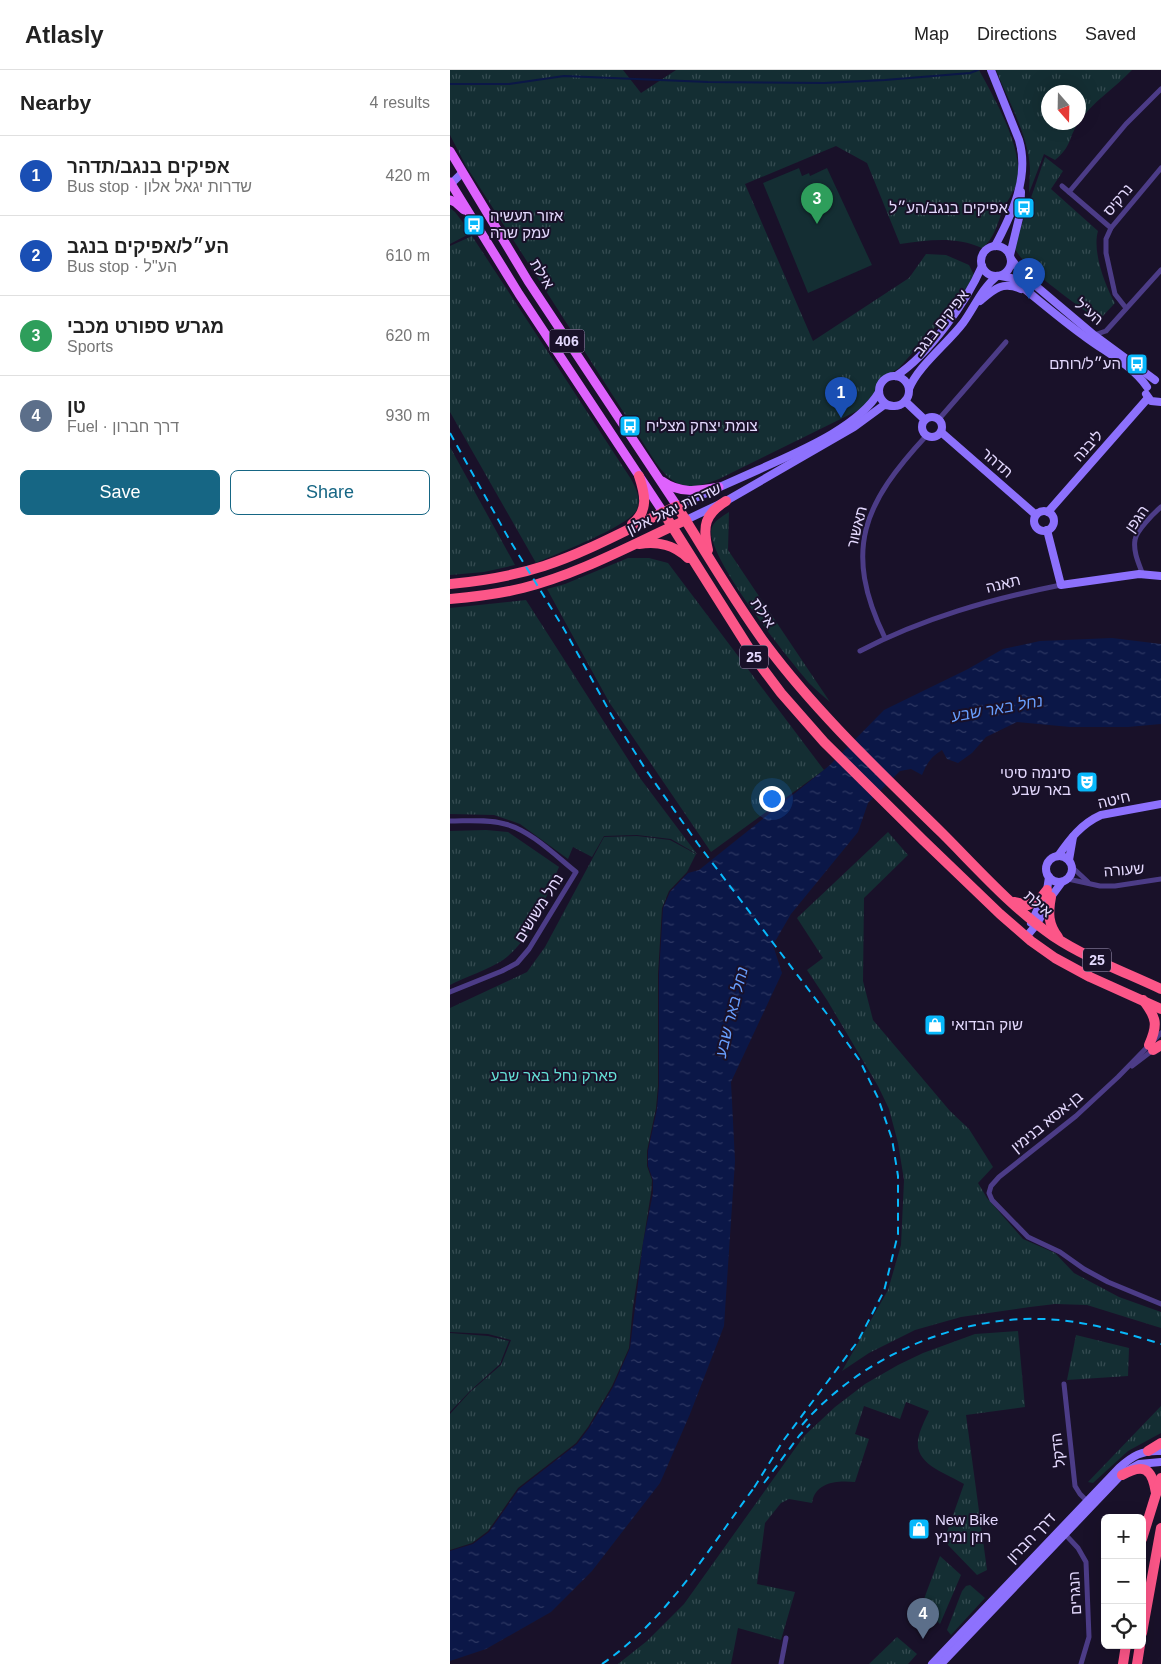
<!DOCTYPE html>
<html lang="en">
<head>
<meta charset="utf-8">
<style>
	:root { --surface:#fff; --page:#f6f6f6; --text:#222; --muted:#767676; --line:#e0e0e0; --accent:#166684 }
	body { margin:0; font-family:Arial,Heebo,sans-serif; background:var(--page); color:var(--text) }
	.controls { position:absolute; right:15px; bottom:15px; display:grid; overflow:hidden; border-radius:8px; box-shadow:0 5px 20px #0002 }
	.controls button { width:45px; height:45px; display:grid; place-items:center; padding:0; border:0; border-bottom:1px solid var(--line); background:var(--surface); color:var(--text); font:25px sans-serif }
	.compass { position:absolute; left:591px; top:15px; width:45px; height:45px; border-radius:50%; background:var(--surface); box-shadow:0 5px 20px #0002; rotate:160deg }
	.you { position:absolute; left:321px; top:728px; width:18px; height:18px; margin:-12px; border:4px solid #fff; border-radius:50%; background:#1a73e8; box-shadow:0 0 0 8px #1a73e833 }
	.badge { display:grid; place-items:center; width:32px; height:32px; border-radius:50%; background:var(--accent); color:#fff; font-size:16px; font-weight:700 }
	.pin { position:absolute; translate:-50% -41px; filter:drop-shadow(0 1px 2px #0008) }
	.pin::after { content:''; position:absolute; top:26px; width:18px; height:15px; background:inherit; clip-path:polygon(0 0,100% 0,50% 100%) }
	.list { margin:0; padding:0; list-style:none }
	h2 { display:flex; justify-content:space-between; align-items:center; height:65px; margin:0; padding:0 20px; font-size:21px }
	h2 small { font-size:16px; font-weight:400; color:var(--muted) }
	.list li { display:grid; grid-template-columns:32px 1fr auto; gap:15px; align-items:center; box-sizing:border-box; height:80px; padding:0 20px; border-top:1px solid var(--line) }
	.list b { display:block; font-size:19px; white-space:nowrap }
	.list p { margin:0; font-size:16px; white-space:nowrap; color:var(--muted) }
	.list em { font-size:16px; font-style:normal; color:var(--muted) }
	.actions { display:flex; gap:10px; padding:15px 20px }
	.actions a { flex:1; padding:11px 0; border:1px solid var(--accent); border-radius:8px; text-align:center; font-size:18px; color:var(--accent) }
	.actions .main { background:var(--accent); color:#fff }
	.icon { flex:none; width:28px; height:28px; fill:none; stroke:currentColor; stroke-width:2; stroke-linecap:round; stroke-linejoin:round }
	.map { position:relative; flex:none; width:711px; height:1594px; overflow:hidden }
	header { display:flex; align-items:center; gap:30px; box-sizing:border-box; height:70px; padding:0 25px; background:var(--surface); border-bottom:1px solid var(--line) }
	header strong { font-size:24px }
	nav { display:flex; gap:28px; margin-inline-start:auto; font-size:18px }
	main { display:flex }
	aside { flex:1; background:var(--surface) }
	.map>svg:first-child { display:block }
	.grass { fill:url(#grass-tufts); fill-rule:evenodd }
	.garden { fill:#142e33 }
	.water { fill:url(#water-ripples) }
	.lines { fill:none; stroke-linecap:round; stroke-linejoin:round }
	.stream { stroke:#0b1747; stroke-width:2 }
	.street { stroke:#4c3c87; stroke-width:5 }
	.secondary { stroke:#8d71fd; stroke-width:8 }
	.primary { stroke:#de62fd; stroke-width:9 }
	.highway { stroke:#fc5688; stroke-width:10 }
	.rail { stroke:#08b8fb; stroke-width:2; stroke-dasharray:8 6; stroke-linecap:butt }
	.labels { text-anchor:middle; stroke-width:4; stroke-linejoin:round; paint-order:stroke }
	.shield { fill:#191129; stroke:#a79dbe; stroke-width:1 }
	.shield-label { font-size:14px; font-weight:bold; fill:#e4d9fe }
	.street-label { font-size:15px; fill:#e4d9fe; stroke:#191129 }
	.poi-label { font-size:15px; fill:#e4d9fe; stroke:#191129; text-anchor:start }
	.park-label { font-size:15px; fill:#64dfd6; stroke:#191129 }
	.water-label { font-size:16px; font-style:italic; fill:#689efd; stroke:#191129 }
</style>
</head>
<body>
<header>
<strong>Atlasly</strong>
<nav><a>Map</a><a>Directions</a><a>Saved</a></nav>
</header>
<main>
<aside>
<h2>Nearby<small>4 results</small></h2>
<ul class="list">
<li><span class="badge" style="background:#1a4fb4">1</span><div><b>אפיקים בנגב/תדהר</b><p>Bus stop · שדרות יגאל אלון</p></div><em>420 m</em></li>
<li><span class="badge" style="background:#1a4fb4">2</span><div><b>הע״ל/אפיקים בנגב</b><p>Bus stop · הע&quot;ל</p></div><em>610 m</em></li>
<li><span class="badge" style="background:#2e9e5b">3</span><div><b>מגרש ספורט מכבי</b><p>Sports</p></div><em>620 m</em></li>
<li><span class="badge" style="background:#5c6f8a">4</span><div><b>טן</b><p>Fuel · דרך חברון</p></div><em>930 m</em></li>
</ul>
<div class="actions"><a class="main">Save</a><a>Share</a></div>
</aside>
<div class="map">
<svg width="711" height="1594" viewBox="0 0 711 1594">
	<defs>
		<pattern id="grass-tufts" width="24" height="20" patternUnits="userSpaceOnUse" patternTransform="scale(1.25)"><rect width="24" height="20" fill="#142e33"/><path d="M3 7l-1-3M5 7V3M7 7l1-3M15 17l-1-3M17 17v-4M19 17l1-3" fill="none" stroke="#364c52"/></pattern>
		<pattern id="water-ripples" width="26" height="14" patternUnits="userSpaceOnUse" patternTransform="scale(1.25)"><rect width="26" height="14" fill="#0b1747"/><path d="M2 4q2-2 4 0t4 0M15 11q2-2 4 0t4 0" fill="none" stroke="#2e3863"/></pattern>
	</defs>
	<rect width="100%" height="100%" fill="#191129"/>
	<g class="grass">
		<path d="M0,0h173l18,23 35,-23h303c15,28 48,83 37,115 -3,8 -10,18 -14,27 -5,13 -8,27 -20,36 -27,-12 -53,-8 -82,-4l-33,-81 -31,-17 -91,38 68,157 96,-63 17,-24 20,1 23,10 5,10 -14,24 -61,69 -19,12 -5,12 -12,16 -144,71c-30,12 -44,10 -63,-16l-190,-297 -16,-31z"/>
		<path d="M546,0h136c-17,18 -40,32 -54,53 -10,16 -6,23 -23,37l-11,-6 -15,39c0,-8 1,-16 1,-24 -1,-32 -22,-69 -34,-99zM598,22h30v30h-30z"/>
		<path d="M595,87l18,14 -12,18 47,42c-6,20 7,55 17,72l-14,15h-6c-20,-15 -72,-50 -81,-71z"/>
		<path d="M0,138l5,4 16,21 -21,11z"/>
		<path d="M22,166l159,243c5,9 10,19 6,30 -6,17 -82,45 -101,54l-86,-151v-166z"/>
		<path d="M0,377l65,118 -31,7 -34,3z"/>
		<path d="M279,442l-1,38 102,152c-7,-6 -14,-12 -20,-18 -19,-22 -108,-131 -98,-157 3,-7 11,-11 17,-15z"/>
		<path d="M178,488h21l19,5 156,207 -113,82 -102,-150 -62,-113 18,-5z"/>
		<path d="M76,530l114,178 57,76 -26,-15 -34,-4 -33,1 -12,21 -19,-10 -5,12 -48,-35 -26,-9 -44,-1v-206z"/>
		<path d="M36,760l22,2 51,35c-15,33 -26,71 -56,93 -13,9 -38,17 -53,25v-154z"/>
		<path d="M438,762l20,23 -44,43 -1,83 10,39 77,91 19,18 24,38 -15,16 9,15 36,41 32,14 19,20 45,24 42,15v16l-74,-23 -32,-1 -25,3 -69,10 -46,13 -46,23 -27,18 46,-81 13,-45 3,-65 -6,-37 -9,-34 -11,-23 -51,-86 -20,-30 16,-12 -26,-40z"/>
		<path d="M187,766l33,4 26,14 -9,18 -18,19 -7,17 -4,66v112l-2,22 -9,43v15l5,14 -1,13 -18,113 -4,42 -17,38 -24,41 -12,16 -58,45 -30,43 -16,12 -22,7v-136l20,-22 31,-27 10,-25 -23,-6 -38,-2v-324l77,-36 18,-25 59,-110z"/>
		<path d="M568,1261l7,76 -59,8 21,155 -10,5 -29,-30 -2,-10 18,-51c-16,-10 -49,-19 -46,-43 1,-10 7,-21 11,-30l-23,-9 -6,17 -36,-13 -9,28 14,5 -14,43c-18,-2 -40,0 -43,21l-23,-4 -8,4 -16,20 -8,61 38,8 -14,48 -43,-12 -7,36h-113l29,-23 37,-37 120,-168 31,-29 30,-23 33,-19 25,-12 52,-19z"/>
		<path d="M0,1263l38,3 21,5 -9,23 -30,27 -20,21z"/>
		<path d="M626,1265l53,13 -1,28 -61,4z"/>
		<path d="M711,1336v27l-33,18 -35,32 -5,-1z"/>
		<path d="M490,1486l21,19 -21,49 -19,-17z"/>
		<path d="M520,1515l15,13 -34,37 -4,-5 15,-39 4,-5z"/>
		<path d="M447,1567l20,17 -9,10h-39z"/>
	</g>
	<path class="garden" d="M349,98l3,8 7,-3 1,3 17,-8 45,97 -64,28 -45,-110z"/>
	<path class="water" d="M662,568l49,6v80l-33,3h-58l-53,-5 -31,15 -14,16 -14,10 -11,-4 -5,-9c-11,7 -15,13 -20,25l-11,-6 -11,2 -32,32 -10,29 -67,82 -18,31 9,28 -51,109 4,79 -11,165 -34,88 -30,69 -68,88 -41,41 -65,37 -36,12v-110l23,-7 16,-12 30,-43 58,-45 12,-16 24,-41 17,-39 13,-105 10,-50v-13l-5,-14v-15l9,-42 2,-23v-112l4,-66 7,-16 18,-19 11,-3 131,-105 54,-55 84,-41 35,-20 37,-8z"/>
	<g class="lines">
		<path class="stream" d="M0,14h59l55,-8 144,6 116,1 61,-3 85,-7 8,-3"/>
		<g class="street">
			<path d="M612,116l49,42"/>
			<path d="M619,122l57,-68 35,-35"/>
			<path d="M676,238l-11,-14 -9,-41v-14l5,-11 50,-60"/>
			<path d="M644,265l12,-4 55,-61"/>
			<path d="M489,349l67,-77"/>
			<path d="M693,505c-4,-11 -10,-23 -8,-35 1,-9 19,-27 26,-33"/>
			<path d="M435,568c-43,-89 -21,-135 42,-203"/>
			<path d="M410,581c63,-33 131,-52 201,-66"/>
			<path d="M0,751c18,0 37,-2 55,3 25,6 51,32 71,48l-47,77 -12,14 -15,8 -52,21"/>
			<path d="M623,798l15,14"/>
			<path d="M618,809l32,7h15l46,-7"/>
			<path d="M711,963l-43,44 -42,39 -77,61 -8,9 -2,7 3,7 36,37 32,15 24,17 24,13 53,22"/>
			<path d="M682,996l21,-16"/>
			<path d="M614,1314l11,102 5,8 8,8"/>
			<path d="M613,1462l15,16 8,14 3,75 -8,27"/>
			<path d="M331,1594l5,-26"/>
		</g>
		<g class="secondary">
			<path d="M541,0l28,70c11,37 -7,74 -24,106"/>
			<path d="M0,115l12,-12"/>
			<circle cx="546" cy="191" r="15"/>
			<path d="M560,185l10,-41 1,-22"/>
			<path d="M562,190l11,15 71,60 61,45"/>
			<path d="M551,206l10,2c24,19 48,40 73,58 21,16 48,29 63,51"/>
			<path d="M530,231c14,-12 22,-20 41,-12"/>
			<path d="M446,306c33,-22 70,-73 86,-110"/>
			<circle cx="444" cy="321" r="15"/>
			<path d="M459,319c8,-22 39,-46 54,-66 11,-15 19,-35 34,-47"/>
			<path d="M696,324l5,7 10,1"/>
			<path d="M455,331l20,19"/>
			<circle cx="482" cy="357" r="10"/>
			<path d="M491,362l95,83"/>
			<path d="M227,436c27,-12 54,-24 81,-36 37,-17 100,-42 121,-78"/>
			<circle cx="594" cy="451" r="10"/>
			<path d="M598,442l100,-114"/>
			<path d="M236,450l40,-19 128,-74 30,-22 9,1"/>
			<path d="M597,460l14,55 78,-11 22,2"/>
			<circle cx="609" cy="799" r="13"/>
			<path d="M608,786c12,-17 23,-32 43,-41l60,-11"/>
			<path d="M619,790l4,-23"/>
			<path d="M581,853l16,-33 2,-13"/>
			<path d="M576,867l11,-13 14,-27 11,-15"/>
			<path d="M482,1594l187,-196c13,-12 23,-18 42,-17"/>
			<path d="M491,1594l182,-191 16,-9 22,-2"/>
		</g>
		<g class="primary">
			<path d="M0,81l78,130 149,225"/>
			<path d="M0,112l69,112 144,218"/>
			<path d="M0,130l5,2 9,8"/>
			<path d="M212,411c18,13 36,10 57,6"/>
		</g>
		<g class="highway">
			<path d="M213,442l94,149 24,32 43,49 100,99 76,73 31,27 24,17 35,19 71,32"/>
			<path d="M182,454c17,-13 13,-30 7,-48"/>
			<path d="M189,474c20,-3 35,1 49,14"/>
			<path d="M258,480c-6,-24 -3,-36 18,-49"/>
			<path d="M0,514c32,-3 63,-8 94,-18 46,-15 89,-40 133,-60 29,47 57,95 90,140 51,68 114,127 175,187 35,35 70,75 111,103 33,22 72,36 108,53"/>
			<path d="M0,529c24,-2 49,-5 73,-11 56,-14 110,-44 163,-68"/>
			<path d="M601,827c-3,16 -3,27 7,40"/>
			<path d="M564,832l14,3 12,-6 7,-9"/>
			<path d="M693,930c14,18 15,25 6,45"/>
			<path d="M703,980l8,-5"/>
			<path d="M698,1381l13,-8"/>
			<path d="M672,1405c22,-12 30,-7 34,18"/>
			<path d="M692,1469l19,-61"/>
			<path d="M692,1563l19,-105"/>
			<path d="M673,1594l3,-19"/>
			<path d="M687,1594l3,-19"/>
		</g>
		<g class="rail">
			<path d="M0,363l59,106 55,90 48,87 34,54 52,74 129,170 33,47 18,37 14,41 6,37v58l-14,57 -26,50 -75,100 -31,50"/>
			<path d="M352,1355c57,-66 152,-109 240,-106 41,1 80,13 119,25"/>
			<path d="M314,1413l35,-47 11,-12"/>
			<path d="M152,1594c66,-45 107,-116 154,-179"/>
		</g>
	</g>
	<defs>
		<g id="bus-square" transform="scale(1.125)"><rect x="-9" y="-9" width="18" height="18" rx="4" fill="#08b8fb" stroke="#191129"/><path d="M-5-6H5V4H4V6H2V4H-2V6H-4V4H-5ZM-3.5-4V0h7V-4ZM-3.5 1.2v1.5H-2V1.2ZM2 1.2v1.5H3.5V1.2Z" fill="#fff"/></g>
		<g id="theatre-square" transform="scale(1.125)"><rect x="-9" y="-9" width="18" height="18" rx="4" fill="#08b8fb" stroke="#191129"/><path d="M-5-5.5Q0-4 5-5.5V0Q5 5 0 6Q-5 5-5 0ZM-3.3-2.5H-1v1.5H-3.3ZM1-2.5H3.3v1.5H1ZM-2.8 1Q0 5.5 2.8 1Z" fill="#fff"/></g>
		<g id="shop-square" transform="scale(1.125)"><rect x="-9" y="-9" width="18" height="18" rx="4" fill="#08b8fb" stroke="#191129"/><path d="M-5-2.5h2.3a2.7 3.5 0 0 1 5.4 0H5L5.5 6h-11ZM-1.5-2.5h3a1.5 2.3 0 0 0-3 0Z" fill="#fff"/></g>
	</defs>
	<g fill-rule="evenodd">
		<use href="#bus-square" x="574" y="138"/>
		<use href="#bus-square" x="24" y="155"/>
		<use href="#bus-square" x="687" y="294"/>
		<use href="#bus-square" x="180" y="356"/>
		<use href="#theatre-square" x="637" y="712"/>
		<use href="#shop-square" x="485" y="955"/>
		<use href="#shop-square" x="469" y="1459"/>
	</g>
	<g class="labels">
		<g class="shield">
			<rect x="99.5" y="259.5" width="35" height="23" rx="4"/>
			<rect x="290" y="575.5" width="28" height="23" rx="4"/>
			<rect x="633" y="878.5" width="28" height="23" rx="4"/>
		</g>
		<g class="shield-label">
			<text x="117" y="276">406</text>
			<text x="304" y="592">25</text>
			<text x="647" y="895">25</text>
		</g>
		<g class="street-label">
			<text transform="translate(668 130) rotate(-50)" y="5">נרקיס</text>
			<text transform="translate(92 204) rotate(58)" y="5">אילת</text>
			<text transform="translate(639 242) rotate(40)" y="5">הע"ל</text>
			<text transform="translate(491 253) rotate(-52)" y="5">אפיקים בנגב</text>
			<text transform="translate(638 376) rotate(-48)" y="5">ליבנה</text>
			<text transform="translate(547 393) rotate(41)" y="5">תדהר</text>
			<text transform="translate(224 439) rotate(-25)" y="5">שדרות יגאל אלון</text>
			<text transform="translate(687 449) rotate(-55)" y="5">הגפן</text>
			<text transform="translate(407 457) rotate(-76)" y="5">תאשור</text>
			<text transform="translate(553 514) rotate(-14)" y="5">תאנה</text>
			<text transform="translate(313 543) rotate(56)" y="5">אילת</text>
			<text transform="translate(664 730) rotate(-13)" y="5">חיטה</text>
			<text transform="translate(674 800) rotate(-4)" y="5">שעורה</text>
			<text transform="translate(588 834) rotate(41)" y="5">אילת</text>
			<text transform="translate(89 838) rotate(-58)" y="5">נחל משושים</text>
			<text transform="translate(597 1052) rotate(-39)" y="5">בן-אסא בנימין</text>
			<text transform="translate(608 1380) rotate(-97)" y="5">הדקל</text>
			<text transform="translate(581 1468) rotate(-46)" y="5">דרך חברון</text>
			<text transform="translate(625 1523) rotate(-93)" y="5">הנגרים</text>
		</g>
		<g class="poi-label">
			<text x="558" y="143" text-anchor="end">אפיקים בנגב/הע״ל</text>
			<text x="40" y="151">אזור תעשיה<tspan x="40" dy="17">עמק שרה</tspan></text>
			<text x="671" y="299" text-anchor="end">הע״ל/רותם</text>
			<text x="196" y="361">צומת יצחק מצליח</text>
			<text x="621" y="708" text-anchor="end">סינמה סיטי<tspan x="621" dy="17">באר שבע</tspan></text>
			<text x="501" y="960">שוק הבדואי</text>
			<text x="485" y="1455">New Bike<tspan x="485" dy="17">רוזן ומינץ</tspan></text>
		</g>
		<g class="park-label">
			<text x="104" y="1011">פארק נחל באר שבע</text>
		</g>
		<g class="water-label">
			<text transform="translate(547 638) rotate(-10)" y="6">נחל באר שבע</text>
			<text transform="translate(281 942) rotate(-76)" y="6">נחל באר שבע</text>
		</g>
	</g>
</svg>
<div class="controls">
<button>+</button>
<button>−</button>
<button><svg class="icon" aria-label="locate" viewBox="0 0 24 24"><circle cx="12" cy="12" r="6"/><path d="M12 2v4M12 18v4M2 12h4M18 12h4"/></svg></button>
</div>
<svg class="compass" viewBox="-18 -18 36 36"><path d="M0-13l5 13h-10z" fill="#e53935"/><path d="M0 13l5-13h-10z" fill="#767676"/></svg>
<div class="you"></div>
<div class="pin badge" style="left:391px;top:348px;background:#1a4fb4">1</div>
<div class="pin badge" style="left:579px;top:229px;background:#1a4fb4">2</div>
<div class="pin badge" style="left:367px;top:154px;background:#2e9e5b">3</div>
<div class="pin badge" style="left:473px;top:1569px;background:#5c6f8a">4</div>
</div>
</main>
</body>
</html>
